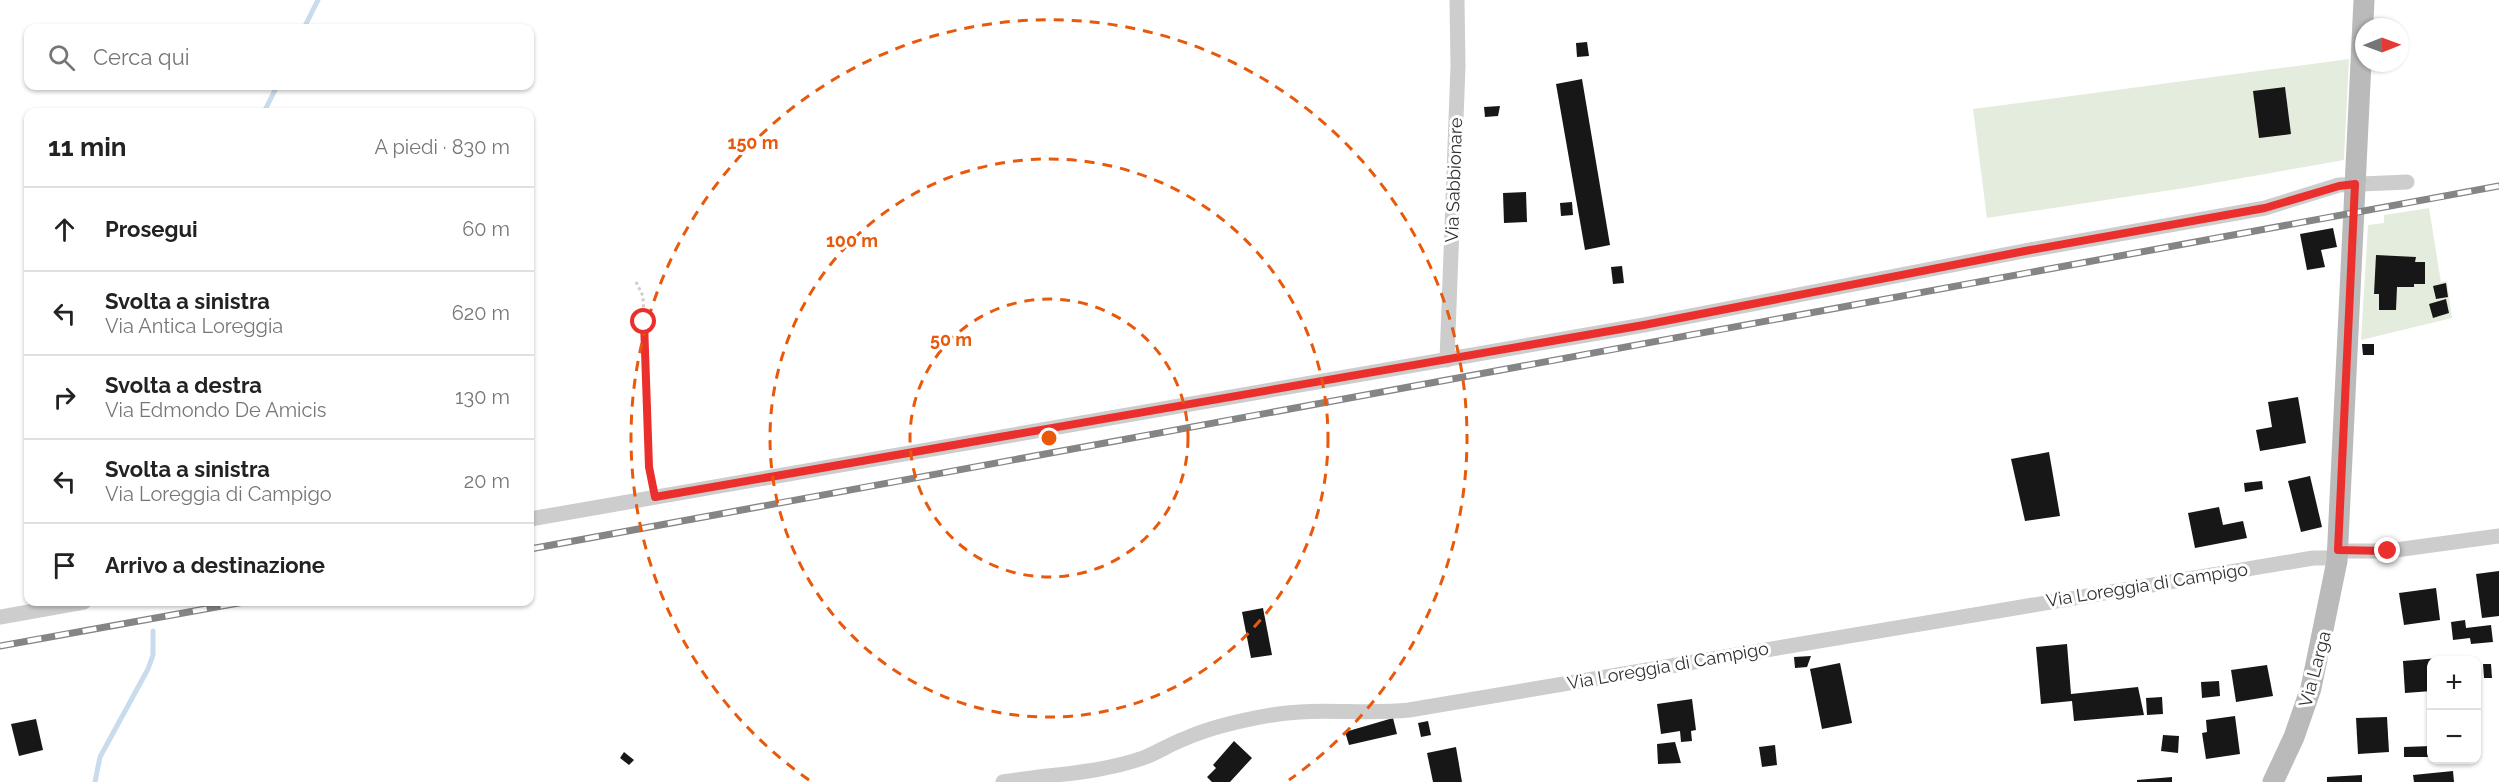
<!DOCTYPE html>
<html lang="it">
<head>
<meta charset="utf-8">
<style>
	:root { --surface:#fff; --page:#f2f2f2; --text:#222; --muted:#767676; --line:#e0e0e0 }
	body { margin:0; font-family:Raleway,sans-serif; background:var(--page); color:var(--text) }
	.controls { position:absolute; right:18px; bottom:18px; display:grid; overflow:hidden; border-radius:12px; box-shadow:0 2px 4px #0004 }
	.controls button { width:54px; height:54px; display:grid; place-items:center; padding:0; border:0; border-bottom:2px solid var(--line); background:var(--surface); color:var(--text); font:30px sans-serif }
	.compass { position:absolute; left:2355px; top:18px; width:54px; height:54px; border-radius:50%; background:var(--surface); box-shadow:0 2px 4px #0004; rotate:89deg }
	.stop { position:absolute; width:18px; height:18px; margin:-14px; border:4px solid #eb2f2d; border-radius:50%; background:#fff }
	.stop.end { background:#eb2f2d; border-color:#fff; box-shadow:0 2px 6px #0008 }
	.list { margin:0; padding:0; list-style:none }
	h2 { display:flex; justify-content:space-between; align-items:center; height:78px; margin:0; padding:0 24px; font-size:26px }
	h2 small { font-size:20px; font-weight:400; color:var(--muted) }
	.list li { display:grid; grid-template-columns:39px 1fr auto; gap:18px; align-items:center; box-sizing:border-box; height:84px; padding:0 24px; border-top:2px solid var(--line) }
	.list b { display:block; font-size:22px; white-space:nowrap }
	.list p { margin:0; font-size:20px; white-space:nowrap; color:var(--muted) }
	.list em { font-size:20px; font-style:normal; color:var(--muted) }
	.icon { flex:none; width:33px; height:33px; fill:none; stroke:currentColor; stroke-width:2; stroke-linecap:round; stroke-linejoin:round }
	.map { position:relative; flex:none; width:2499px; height:782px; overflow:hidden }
	.search { position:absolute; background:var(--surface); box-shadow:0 2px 4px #0004; left:24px; top:24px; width:510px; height:66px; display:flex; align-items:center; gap:15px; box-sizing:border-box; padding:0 21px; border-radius:12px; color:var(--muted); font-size:22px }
	.panel { position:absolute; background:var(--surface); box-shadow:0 2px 4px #0004; left:24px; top:108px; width:510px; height:498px; border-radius:12px }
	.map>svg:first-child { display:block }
	.green { fill:#e4eddd }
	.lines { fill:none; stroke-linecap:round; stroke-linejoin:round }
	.stream { stroke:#c9dced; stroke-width:5 }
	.building { fill:#171717 }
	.path { stroke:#cdcdcd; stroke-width:3; stroke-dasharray:3 3; stroke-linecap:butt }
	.street { stroke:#cdcdcd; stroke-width:15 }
	.secondary { stroke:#bababa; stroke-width:21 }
	.rail-casing { stroke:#858585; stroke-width:7 }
	.rail { stroke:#fff; stroke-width:4.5; stroke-dasharray:14; stroke-linecap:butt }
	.route { stroke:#eb2f2d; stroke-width:8 }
	.ring { fill:none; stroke:#e8590c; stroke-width:3; stroke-dasharray:10 8 }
	.labels { text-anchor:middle; stroke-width:6; stroke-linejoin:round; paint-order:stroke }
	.street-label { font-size:18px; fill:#303030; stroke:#fff }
	.centre { fill:#e8590c; stroke:#fff; stroke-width:3 }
	.ring-label { font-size:18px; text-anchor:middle; font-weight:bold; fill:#e8590c; stroke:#fff; stroke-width:6; stroke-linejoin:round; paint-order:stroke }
</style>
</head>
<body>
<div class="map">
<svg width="2499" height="782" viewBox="0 0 2499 782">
	<rect width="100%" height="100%" fill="#fff"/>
	<g class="green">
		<path d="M2349,59l-5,101 -153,27 -204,31 -14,-109z"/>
		<path d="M2429,208l12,74 6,-1 5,37 -91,22 7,-115 16,-2v-8z"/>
	</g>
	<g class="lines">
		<g class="stream">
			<path d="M304,28l14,-28"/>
			<path d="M264,112l13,-26"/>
			<path d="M95,782l5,-25 48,-88 5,-14v-24"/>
		</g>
	</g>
	<g class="building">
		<path d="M1587,42l2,14 -12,1 -1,-14z"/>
		<path d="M1582,79l28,166 -25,5 -29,-166z"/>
		<path d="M2285,87l6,47 -32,4 -6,-47z"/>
		<path d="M1500,106l-2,10 -13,1 -1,-10z"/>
		<path d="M1526,192l1,30 -23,1 -1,-30z"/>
		<path d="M1572,202l1,13 -12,1 -1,-13z"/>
		<path d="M2333,228l4,19 -16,3 4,17 -18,3 -7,-36z"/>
		<path d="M2376,255l40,2 -1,5h10v22h-11v3h-17l-1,23h-17v-16h-5z"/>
		<path d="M1622,266l2,17 -11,1 -2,-17z"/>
		<path d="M2446,283l2,14 -12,2 -3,-13z"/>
		<path d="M2446,299l3,14 -16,5 -4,-14z"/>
		<path d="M2362,344h12v11h-11z"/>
		<path d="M2298,397l8,46 -46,8 -4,-21 16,-3 -4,-25z"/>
		<path d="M2049,452l11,64 -35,5 -14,-62z"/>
		<path d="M2310,476l12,51 -21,5 -13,-51z"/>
		<path d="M2262,481l1,8 -18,3 -1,-9z"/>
		<path d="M2219,507l4,18 20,-4 4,17 -52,10 -7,-35z"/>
		<path d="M2499,571v45l-17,2 -6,-44z"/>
		<path d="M2436,588l4,32 -36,5 -5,-32z"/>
		<path d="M1263,608l9,47 -21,3 -9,-46z"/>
		<path d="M2465,620l1,8 25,-3 2,17 -22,2 -1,-6 -17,2 -2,-18z"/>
		<path d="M2067,644l4,50 67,-7 6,28 -70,6 -2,-20 -31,3 -5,-57z"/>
		<path d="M1811,656l-4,11 -12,1 -1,-11z"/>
		<path d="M2451,657v3h-19v31l-27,2 -2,-32z"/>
		<path d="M1840,663l12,60 -30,6 -12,-60z"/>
		<path d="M2483,664h8l1,14h-8z"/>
		<path d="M2267,665l6,31 -37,6 -5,-32z"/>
		<path d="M2219,681l1,15 -18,2 -1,-16z"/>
		<path d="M2162,697l1,17 -16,1 -1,-17z"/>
		<path d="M1692,699l4,31 -5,1 1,10 -11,1 -1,-11 -19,3 -4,-30z"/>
		<path d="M2235,716l5,38 -34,5 -4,-26 5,-1 -1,-12z"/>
		<path d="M2387,717l2,35 -31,2 -2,-36z"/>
		<path d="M1393,718l4,16 -48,11 -4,-13z"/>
		<path d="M36,719l7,31 -24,6 -8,-32z"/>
		<path d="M1428,721l3,14 -10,2 -3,-14z"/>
		<path d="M2163,735l16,1 -1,17 -17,-2z"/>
		<path d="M1234,741l18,17 -22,24h-18l-5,-5 9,-9 -3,-3z"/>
		<path d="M1675,742l6,21 -23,1 -1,-20z"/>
		<path d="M1775,745l2,20 -15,2 -3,-20z"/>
		<path d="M2432,746v11h-28v-10z"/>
		<path d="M1456,747l6,35h-29l-6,-29z"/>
		<path d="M624,752l10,8 -5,5 -9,-7z"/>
		<path d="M2453,771l1,11h-40l-1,-7z"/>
		<path d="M2362,775v7h-35v-5z"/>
		<path d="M2172,777v5h-35v-2z"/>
	</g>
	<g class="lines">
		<path class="path" d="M636,282l7,14 7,185"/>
		<g class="street">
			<path d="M1447,360l11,-294 -1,-66"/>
			<path d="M530,519l1114,-194 380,-74 241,-43 74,-23 68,-3"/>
			<path d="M2339,551h49l111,-15"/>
			<path d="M0,617l84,-15"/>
			<path d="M1003,782c46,-8 94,-8 140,-24 14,-5 27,-14 41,-19 27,-12 59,-19 88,-24 46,-8 92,0 137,-5l904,-152h25"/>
		</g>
		<path class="secondary" d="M2273,782l21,-45 17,-49 26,-127 27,-561"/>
		<g class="rail-casing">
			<g id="rail">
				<path d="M530,549l1969,-363"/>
				<path d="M0,646l244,-44"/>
			</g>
		</g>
		<use href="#rail" class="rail"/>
	</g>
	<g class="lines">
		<path class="route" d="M644,322l5,145 6,30 989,-172 381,-74 240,-43 74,-22 16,-2 -17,366 50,1"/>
	</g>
	<g class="ring">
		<circle cx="1049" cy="438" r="139"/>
		<circle cx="1049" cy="438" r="279"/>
		<path d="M809 780A418 418 0 1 1 1289 780"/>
	</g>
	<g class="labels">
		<g class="street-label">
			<text transform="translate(1454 180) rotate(-88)" y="6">Via Sabbionare</text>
			<text transform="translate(2147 585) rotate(-9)" y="6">Via Loreggia di Campigo</text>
			<text transform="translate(1668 666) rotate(-10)" y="6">Via Loreggia di Campigo</text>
			<text transform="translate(2315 669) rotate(-75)" y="6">Via Larga</text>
		</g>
	</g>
	<circle cx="1049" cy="438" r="9" class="centre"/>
	<g class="ring-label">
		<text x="753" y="149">150 m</text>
		<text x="852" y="247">100 m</text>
		<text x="951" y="346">50 m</text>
	</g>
</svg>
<div class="controls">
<button>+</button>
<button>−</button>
</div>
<svg class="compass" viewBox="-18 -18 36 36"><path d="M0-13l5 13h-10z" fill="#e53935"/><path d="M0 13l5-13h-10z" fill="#767676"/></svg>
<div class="stop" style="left:644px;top:322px"></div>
<div class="stop end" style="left:2388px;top:551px"></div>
<div class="search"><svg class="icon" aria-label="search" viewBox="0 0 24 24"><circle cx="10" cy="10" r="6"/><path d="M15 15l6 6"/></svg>Cerca qui</div>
<section class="panel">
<h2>11 min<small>A piedi · 830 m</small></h2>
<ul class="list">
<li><svg class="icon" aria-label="ahead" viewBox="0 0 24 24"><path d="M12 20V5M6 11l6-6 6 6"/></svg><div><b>Prosegui</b></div><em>60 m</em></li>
<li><svg class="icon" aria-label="left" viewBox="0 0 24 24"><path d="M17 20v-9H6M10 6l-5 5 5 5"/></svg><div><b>Svolta a sinistra</b><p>Via Antica Loreggia</p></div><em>620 m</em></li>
<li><svg class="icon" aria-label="right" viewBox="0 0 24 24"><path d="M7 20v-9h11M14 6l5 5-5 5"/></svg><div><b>Svolta a destra</b><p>Via Edmondo De Amicis</p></div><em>130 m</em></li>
<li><svg class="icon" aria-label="left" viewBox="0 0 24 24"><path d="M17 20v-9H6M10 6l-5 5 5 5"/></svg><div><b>Svolta a sinistra</b><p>Via Loreggia di Campigo</p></div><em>20 m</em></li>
<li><svg class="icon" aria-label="arrive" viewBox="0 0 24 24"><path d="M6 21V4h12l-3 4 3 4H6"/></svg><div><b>Arrivo a destinazione</b></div></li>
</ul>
</section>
</div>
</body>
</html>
